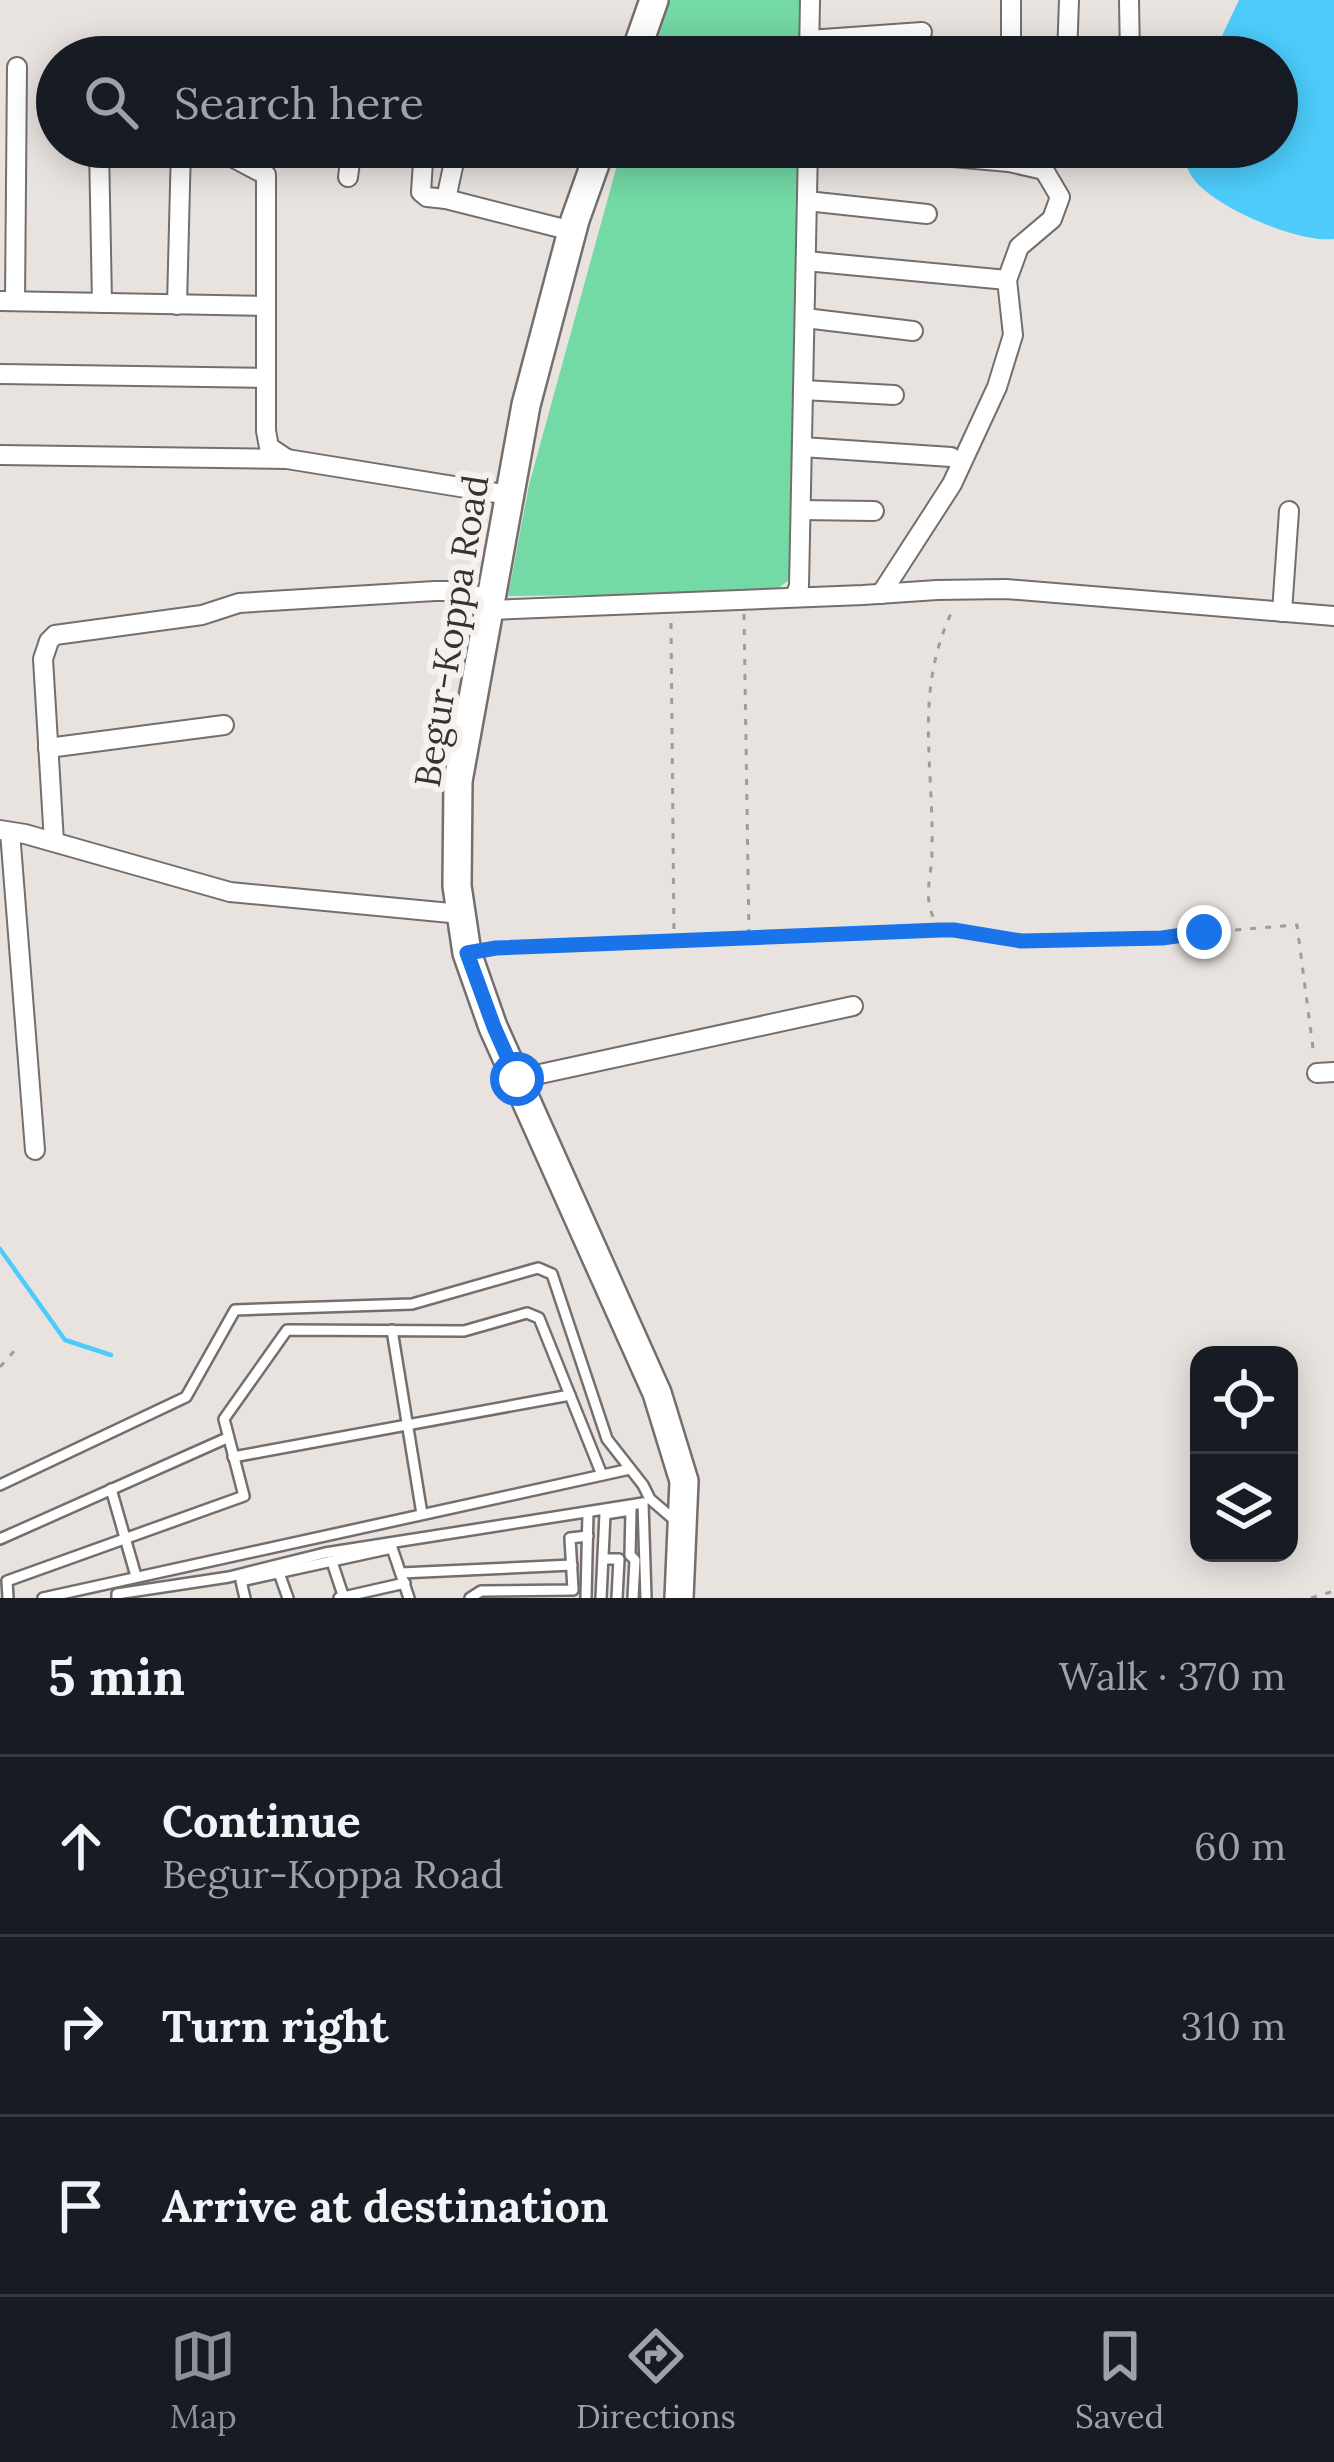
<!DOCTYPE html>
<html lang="en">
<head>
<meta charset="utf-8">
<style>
	:root { --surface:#171b24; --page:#242831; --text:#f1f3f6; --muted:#9ea1a6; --line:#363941; --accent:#8c9099 }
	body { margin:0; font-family:Lora,serif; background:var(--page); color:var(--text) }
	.controls { position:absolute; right:36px; bottom:36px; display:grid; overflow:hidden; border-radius:24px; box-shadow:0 6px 30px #0003 }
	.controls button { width:108px; height:108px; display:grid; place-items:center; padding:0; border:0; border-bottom:3px solid var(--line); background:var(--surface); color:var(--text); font:60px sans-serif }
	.stop { position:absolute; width:36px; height:36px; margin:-27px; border:9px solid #1a73e8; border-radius:50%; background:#fff }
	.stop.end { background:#1a73e8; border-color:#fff; box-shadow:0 3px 12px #0008 }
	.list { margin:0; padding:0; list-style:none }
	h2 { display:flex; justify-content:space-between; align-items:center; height:156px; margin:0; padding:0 48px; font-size:51px }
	h2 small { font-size:39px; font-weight:400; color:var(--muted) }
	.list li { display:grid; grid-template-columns:78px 1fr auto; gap:36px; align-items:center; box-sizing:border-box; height:180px; padding:0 48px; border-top:3px solid var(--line) }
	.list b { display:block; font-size:45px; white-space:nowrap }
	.list p { margin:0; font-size:39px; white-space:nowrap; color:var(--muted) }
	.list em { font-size:39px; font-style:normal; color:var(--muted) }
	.icon { flex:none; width:66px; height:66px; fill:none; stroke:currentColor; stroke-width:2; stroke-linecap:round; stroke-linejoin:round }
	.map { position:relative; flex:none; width:1334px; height:1598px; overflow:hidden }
	.search { position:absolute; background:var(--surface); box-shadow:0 6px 30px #0003; left:36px; right:36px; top:36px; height:132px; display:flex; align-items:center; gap:30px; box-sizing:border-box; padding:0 42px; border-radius:66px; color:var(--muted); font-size:45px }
	.sheet { height:696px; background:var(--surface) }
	nav { display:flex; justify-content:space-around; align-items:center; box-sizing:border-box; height:168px; border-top:3px solid var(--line); background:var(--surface); font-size:33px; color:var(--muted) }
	nav a { display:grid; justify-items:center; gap:6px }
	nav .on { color:var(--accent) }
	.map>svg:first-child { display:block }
	.green { fill:#73d9a5 }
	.water { fill:#4dccfb }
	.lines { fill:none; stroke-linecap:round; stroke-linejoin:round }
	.stream { stroke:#4dccfb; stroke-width:4.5 }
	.lane-casing { stroke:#746f6c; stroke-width:14 }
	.street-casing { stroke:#746f6c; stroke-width:22 }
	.secondary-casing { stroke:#746f6c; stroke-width:32 }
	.path { stroke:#a09c99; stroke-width:3; stroke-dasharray:6 9; stroke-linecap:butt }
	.lane { stroke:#fff; stroke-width:9 }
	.street { stroke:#fff; stroke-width:18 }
	.secondary { stroke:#fff; stroke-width:27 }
	.route { stroke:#1a73e8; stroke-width:15 }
	.labels { text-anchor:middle; stroke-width:12; stroke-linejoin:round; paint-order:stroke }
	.street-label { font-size:36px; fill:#353331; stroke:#f7f1ed }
</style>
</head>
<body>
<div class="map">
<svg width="1334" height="1598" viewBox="0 0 1334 1598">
	<rect width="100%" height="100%" fill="#e9e3df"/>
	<g class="green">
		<path d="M665,0h137l-2,57h-152z"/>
		<path d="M622,147h176l-9,433 -17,13 -264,3 21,-111z"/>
	</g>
	<path class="water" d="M1239,0h95v239c-35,4 -115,-30 -138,-57 -8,-10 -14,-23 -13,-35h94v-90h-65z"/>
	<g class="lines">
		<path class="stream" d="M0,1249l65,91 46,15"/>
		<g class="lane-casing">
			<g id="lane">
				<path d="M392,1330l30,184"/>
				<path d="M233,1457l337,-62"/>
				<path d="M0,1485l186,-88 49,-87 177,-6 126,-36 14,6 55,165 36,46 7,14 28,24"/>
				<path d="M111,1489l25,87"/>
				<path d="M643,1503l3,95"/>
				<path d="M0,1539l227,-101"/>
				<path d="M603,1559h16l-2,39"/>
				<path d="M332,1562l12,36"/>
				<path d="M279,1573l9,25"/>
				<path d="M401,1573l171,-8"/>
				<path d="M8,1598l-1,-17 237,-85 -20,-77 63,-89 177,1 63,-18 12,5 63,157"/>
				<path d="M43,1598l587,-129"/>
				<path d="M117,1598v-4l112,-17 96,-24 318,-50"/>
				<path d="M245,1598l-4,-17 151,-33 17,50"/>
				<path d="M339,1598l66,-15"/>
				<path d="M470,1598l11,-7 92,-1 -3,-52 18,-2"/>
				<path d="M586,1598l2,-86"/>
				<path d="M601,1598l4,-84 26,-4 -1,45 5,5 -2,38"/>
			</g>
		</g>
		<g class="street-casing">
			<g id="street">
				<path d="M1011,0v57"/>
				<path d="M1129,0l1,57"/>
				<path d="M809,40l113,-8"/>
				<path d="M809,57l1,-57"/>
				<path d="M1067,57l2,-57"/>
				<path d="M99,147l3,156"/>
				<path d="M213,147l53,28v256l3,16 18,12"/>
				<path d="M424,147l-3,45 6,5 19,2 126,32"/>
				<path d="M839,147l170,15"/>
				<path d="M348,177l4,-30"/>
				<path d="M446,199l8,-37 -2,-15"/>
				<path d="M807,201l120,13"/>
				<path d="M806,261l201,19"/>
				<path d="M0,301l266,5"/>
				<path d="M15,301l2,-234"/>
				<path d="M177,305l4,-158"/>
				<path d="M805,318l108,13"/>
				<path d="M0,374l266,4"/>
				<path d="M803,390l91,5"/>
				<path d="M802,447l149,10"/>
				<path d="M0,455l287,4 222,36"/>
				<path d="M801,510l73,1"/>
				<path d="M881,594l71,-110 45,-97 16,-52 -6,-55 12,-33 33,-28 8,-22 -16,-27 -35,-8 1,-15"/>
				<path d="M795,596l4,-10 9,-439"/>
				<path d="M490,610l373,-15 74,-5 69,-1 328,27"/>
				<path d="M1282,612l7,-101"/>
				<path d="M48,748l176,-23"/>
				<path d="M0,830l25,4 205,58 231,22"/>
				<path d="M10,832l25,318"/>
				<path d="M54,842l-11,-183 6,-18 6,-6 147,-20 37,-12 196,-12h19l37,8"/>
				<path d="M1317,1073l17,-1"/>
				<path d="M517,1079l336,-73"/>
			</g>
		</g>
		<g class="secondary-casing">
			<g id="secondary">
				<path d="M634,57l20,-57"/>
				<path d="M601,147l-26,73 -49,185 -68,376 -1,105 10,67 26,74 164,366 27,88 -5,117"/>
			</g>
		</g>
		<g class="path">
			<path d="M744,614l5,321"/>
			<path d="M671,623l3,314"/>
			<path d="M940,930c-20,-32 -8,-47 -8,-81 2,-87 -19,-158 22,-242"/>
			<path d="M487,949l467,-19c21,4 43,10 64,11 93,2 186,-9 279,-16l17,131"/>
			<path d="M0,1367l17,-19"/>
			<path d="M1311,1598l23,-7"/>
		</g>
		<use href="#lane" class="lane"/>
		<use href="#street" class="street"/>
		<use href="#secondary" class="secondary"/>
	</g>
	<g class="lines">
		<path class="route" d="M517,1079l-23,-52 -27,-74 29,-5 444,-18h14l67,11 141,-3 42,-6"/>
	</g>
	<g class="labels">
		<g class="street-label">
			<text transform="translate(451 631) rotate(-81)" y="13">Begur-Koppa Road</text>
		</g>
	</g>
</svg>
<div class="controls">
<button><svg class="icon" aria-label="locate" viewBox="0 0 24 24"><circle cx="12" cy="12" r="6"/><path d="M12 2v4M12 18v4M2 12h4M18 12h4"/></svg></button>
<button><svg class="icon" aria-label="layers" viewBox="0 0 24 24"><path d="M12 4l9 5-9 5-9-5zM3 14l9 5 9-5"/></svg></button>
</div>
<div class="stop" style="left:517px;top:1079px"></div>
<div class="stop end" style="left:1204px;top:932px"></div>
<div class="search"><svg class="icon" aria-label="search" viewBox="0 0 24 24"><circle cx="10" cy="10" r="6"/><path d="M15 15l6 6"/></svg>Search here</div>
</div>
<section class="sheet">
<h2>5 min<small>Walk · 370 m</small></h2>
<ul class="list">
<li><svg class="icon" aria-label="ahead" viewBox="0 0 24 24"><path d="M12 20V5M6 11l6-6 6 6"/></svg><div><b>Continue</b><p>Begur-Koppa Road</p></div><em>60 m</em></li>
<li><svg class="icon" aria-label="right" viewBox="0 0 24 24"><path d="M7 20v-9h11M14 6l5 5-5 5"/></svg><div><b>Turn right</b></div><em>310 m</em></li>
<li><svg class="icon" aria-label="arrive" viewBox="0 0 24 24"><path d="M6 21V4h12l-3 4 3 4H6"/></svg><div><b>Arrive at destination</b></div></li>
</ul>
</section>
<nav>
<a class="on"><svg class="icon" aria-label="map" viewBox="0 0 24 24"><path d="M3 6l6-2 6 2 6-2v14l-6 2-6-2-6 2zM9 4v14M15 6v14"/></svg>Map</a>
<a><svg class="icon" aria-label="directions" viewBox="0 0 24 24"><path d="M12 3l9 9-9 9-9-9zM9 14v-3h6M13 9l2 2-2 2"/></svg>Directions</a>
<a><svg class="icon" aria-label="saved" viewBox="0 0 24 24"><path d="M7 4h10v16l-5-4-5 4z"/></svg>Saved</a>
</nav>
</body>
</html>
